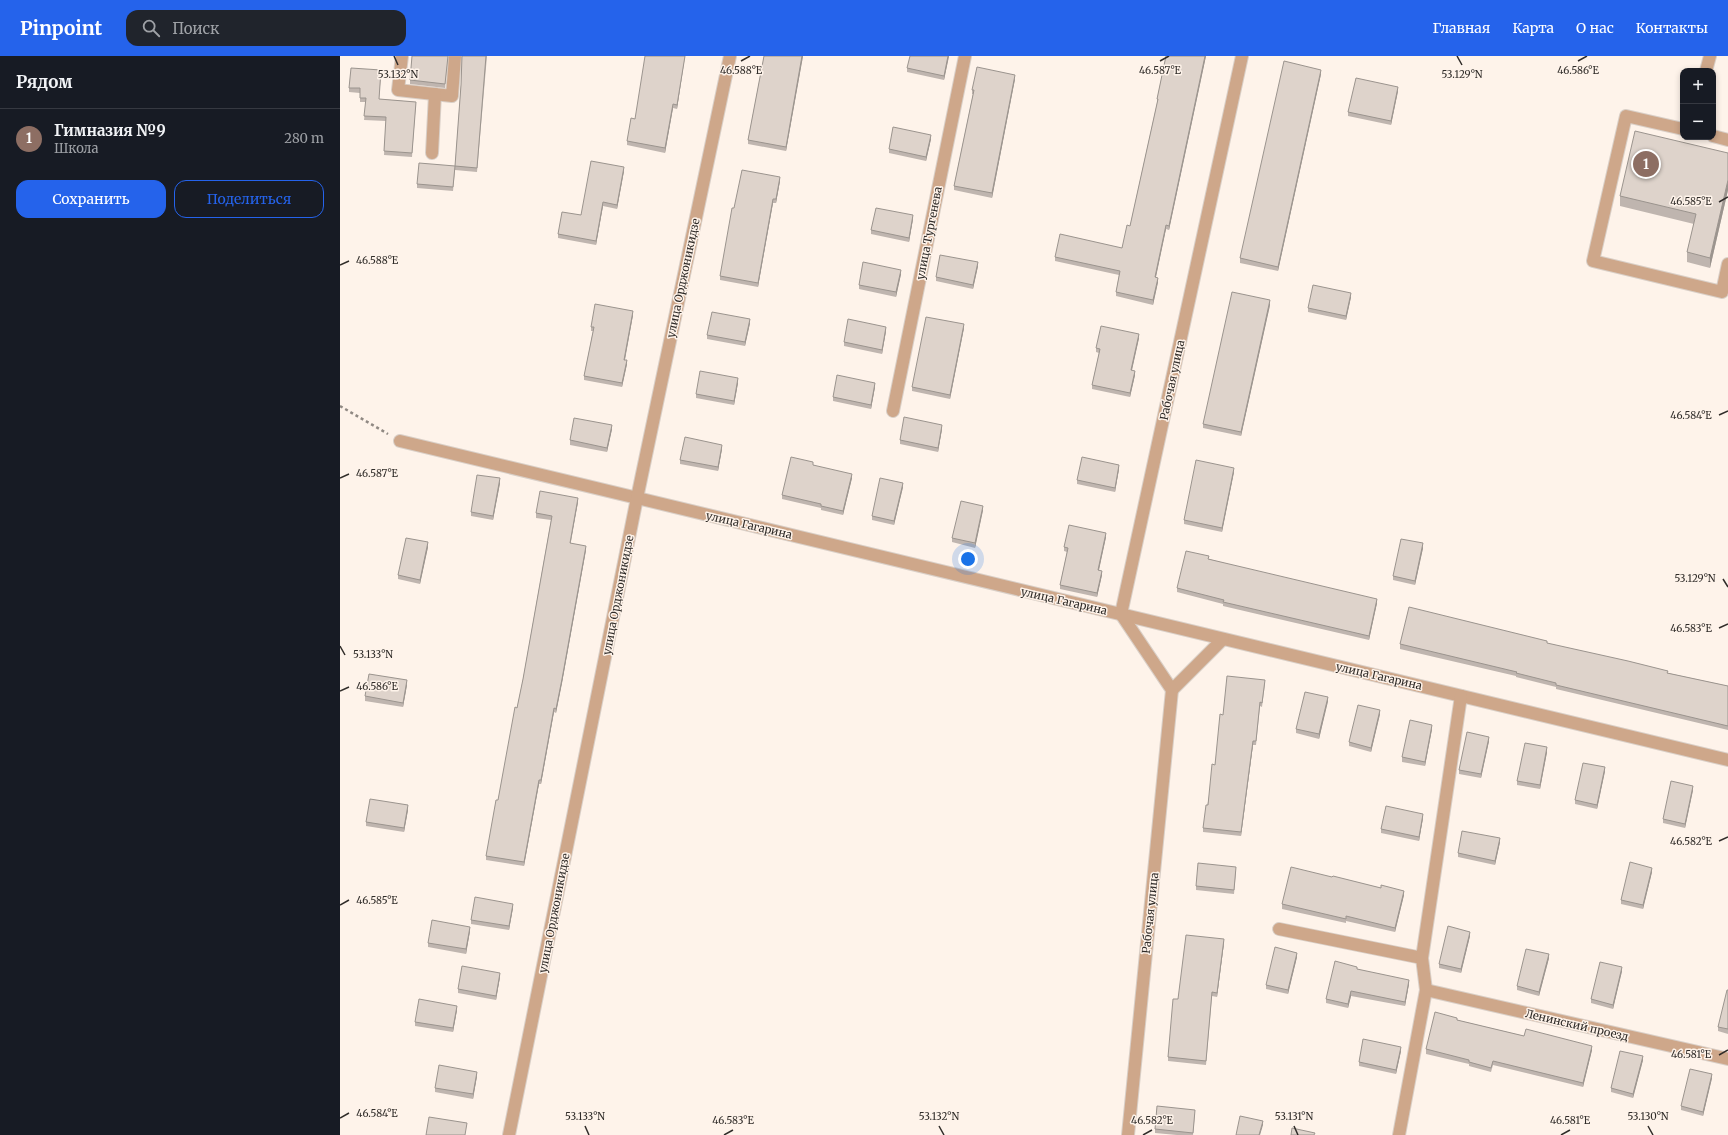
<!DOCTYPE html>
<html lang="ru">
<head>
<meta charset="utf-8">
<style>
	:root { --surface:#171b24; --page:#20242c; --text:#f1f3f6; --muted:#9ea1a6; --line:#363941; --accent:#2563eb }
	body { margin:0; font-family:Merriweather,serif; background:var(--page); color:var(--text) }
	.controls { position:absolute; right:12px; top:12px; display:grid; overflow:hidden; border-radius:8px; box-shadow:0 2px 6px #0003 }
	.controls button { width:36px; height:36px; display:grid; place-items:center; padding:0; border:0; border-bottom:1px solid var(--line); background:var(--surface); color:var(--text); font:20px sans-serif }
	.you { position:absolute; left:628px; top:503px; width:14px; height:14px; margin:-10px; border:3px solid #fff; border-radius:50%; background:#1a73e8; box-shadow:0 0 0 6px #1a73e833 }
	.badge { display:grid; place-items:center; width:26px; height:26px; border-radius:50%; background:var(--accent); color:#fff; font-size:13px; font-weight:700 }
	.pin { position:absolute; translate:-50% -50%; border:2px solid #fff; box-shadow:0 1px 4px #0006 }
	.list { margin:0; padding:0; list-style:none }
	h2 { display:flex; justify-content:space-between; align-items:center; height:52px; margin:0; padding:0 16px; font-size:17px }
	h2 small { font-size:13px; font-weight:400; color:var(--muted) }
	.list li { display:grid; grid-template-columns:26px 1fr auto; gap:12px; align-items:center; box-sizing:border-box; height:60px; padding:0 16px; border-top:1px solid var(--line) }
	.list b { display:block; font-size:15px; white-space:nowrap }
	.list p { margin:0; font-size:13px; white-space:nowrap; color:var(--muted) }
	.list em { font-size:13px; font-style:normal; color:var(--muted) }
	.actions { display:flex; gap:8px; padding:12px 16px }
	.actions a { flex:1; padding:9px 0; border:1px solid var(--accent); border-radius:12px; text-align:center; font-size:14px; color:var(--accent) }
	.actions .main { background:var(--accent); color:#fff }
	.icon { flex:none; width:22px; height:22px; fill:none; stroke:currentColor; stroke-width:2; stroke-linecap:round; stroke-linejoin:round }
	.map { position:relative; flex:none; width:1388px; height:1079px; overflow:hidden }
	header { display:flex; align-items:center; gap:24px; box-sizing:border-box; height:56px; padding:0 20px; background:var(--accent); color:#fff }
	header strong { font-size:19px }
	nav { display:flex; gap:22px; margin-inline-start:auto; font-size:14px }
	.search { width:280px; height:36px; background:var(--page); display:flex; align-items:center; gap:10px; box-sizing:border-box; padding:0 14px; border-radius:12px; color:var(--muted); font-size:15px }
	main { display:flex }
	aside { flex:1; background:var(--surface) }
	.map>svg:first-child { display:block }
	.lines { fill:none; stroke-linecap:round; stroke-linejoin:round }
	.minor-casing { stroke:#d9cfc7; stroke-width:14 }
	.path { stroke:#908983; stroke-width:2.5; stroke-dasharray:3 3; stroke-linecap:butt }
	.minor { stroke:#cea78a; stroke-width:12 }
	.wall { fill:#bfb5af }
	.shaded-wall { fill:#9b948e }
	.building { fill:#ded3cb; stroke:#9b948e }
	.ticks { fill:none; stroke:#302c29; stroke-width:1.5 }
	.labels { text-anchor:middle; stroke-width:3; stroke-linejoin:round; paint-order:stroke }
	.street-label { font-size:11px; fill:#302c29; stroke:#fef3ea }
	.ticks-label { font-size:10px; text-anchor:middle; fill:#302c29; stroke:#fef3ea; stroke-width:3; stroke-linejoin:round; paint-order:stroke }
</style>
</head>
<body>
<header>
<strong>Pinpoint</strong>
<div class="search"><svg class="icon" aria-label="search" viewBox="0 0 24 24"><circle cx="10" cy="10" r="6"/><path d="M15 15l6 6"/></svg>Поиск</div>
<nav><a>Главная</a><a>Карта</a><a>О нас</a><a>Контакты</a></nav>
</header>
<main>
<aside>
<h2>Рядом<small></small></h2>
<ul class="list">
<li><span class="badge" style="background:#8d6e63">1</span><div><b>Гимназия №9</b><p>Школа</p></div><em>280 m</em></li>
</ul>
<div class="actions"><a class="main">Сохранить</a><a>Поделиться</a></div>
</aside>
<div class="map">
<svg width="1388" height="1079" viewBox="0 0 1388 1079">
	<rect width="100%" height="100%" fill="#fef3ea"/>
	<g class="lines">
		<g class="minor-casing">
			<g id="minor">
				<path d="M62,0l-4,34 54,6 3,-40"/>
				<path d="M1366,15l4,-15"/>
				<path d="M1343,73l-57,-13 -33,145 129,31 6,-28"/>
				<path d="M1373,80l15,4"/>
				<path d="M92,97l3,-59"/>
				<path d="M553,355l72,-355"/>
				<path d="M60,385l1328,319"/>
				<path d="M832,634l51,-51"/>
				<path d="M939,873l143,29"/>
				<path d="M1086,934l302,69"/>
				<path d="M169,1079l128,-637 93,-442"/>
				<path d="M788,1079l44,-445 -51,-76 121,-558"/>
				<path d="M1059,1079l27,-145 -4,-32 39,-262"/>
			</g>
		</g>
		<path class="path" d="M0,350l48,28"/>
		<use href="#minor" class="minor"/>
	</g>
	<g class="wall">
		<path d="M108,0l-3,32 -35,-4v-4z"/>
		<path d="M122,0h25l-10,116 -22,-2 -2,21 -36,-3v-4l38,-18 6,-81z"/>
		<path d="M345,0l-8,53 -4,-1 -8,45 -38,-8v-4l8,-22z"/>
		<path d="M424,0h39l-17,95 -38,-7v-4z"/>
		<path d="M609,0l-5,24 -37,-8v-4z"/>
		<path d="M826,0h40l-37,174 -3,-1 -10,48 2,5 -5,23 -37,-9v-4l3,-17 -64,-14v-4l67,-9 8,-22 27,-123v-4z"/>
		<path d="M41,18l-2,25 37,3 -4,55 -28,-2 2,-34 -22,-1 2,-18h-6v-9l-11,-1v-4z"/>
		<path d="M981,18l-43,197 -38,-8v-5z"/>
		<path d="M675,23l-23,119 -38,-8v-4l19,-92h-1v-4z"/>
		<path d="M1058,35l-7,34 -43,-9v-4z"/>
		<path d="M591,83l-5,22 -37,-8v-4z"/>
		<path d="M1388,97v37l-18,78 -23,-6v-10l7,-28 -74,-18v-10z"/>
		<path d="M284,115l-7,38 -14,-3 -7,39 -38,-7v-4l23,-19z"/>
		<path d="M440,125l-4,22h-3l-15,84 -38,-7v-4l14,-68z"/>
		<path d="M573,163l-4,23 -38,-8v-4z"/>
		<path d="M638,210l-5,23 -37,-8v-4z"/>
		<path d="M561,218l-5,23 -37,-8v-4z"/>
		<path d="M1011,241l-5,23 -38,-8v-4z"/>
		<path d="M930,249l-29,131 -38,-8v-4z"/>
		<path d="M293,259l-8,45 2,4 -5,23 -38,-7v-4l9,-45h-2v-4z"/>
		<path d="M410,267l-5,23 -38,-7v-4z"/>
		<path d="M624,272l-14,71 -38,-8v-4z"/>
		<path d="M546,275l-4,23 -38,-8v-4z"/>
		<path d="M799,282l-7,32 3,5 -5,22 -38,-8v-4l7,-32 -3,-1v-4z"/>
		<path d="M398,327l-4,22 -38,-7v-4z"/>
		<path d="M535,331l-4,22 -38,-8v-4z"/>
		<path d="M272,373l-5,23 -37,-7v-5z"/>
		<path d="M602,373l-4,23 -38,-8v-4z"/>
		<path d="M382,393l-4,22 -38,-7v-4z"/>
		<path d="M473,409l39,13 -9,37 -22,-5v-2l-39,-9v-4z"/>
		<path d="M779,413l-4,23 -38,-8v-4z"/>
		<path d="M894,416l-12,60 -38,-8v-4z"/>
		<path d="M160,427l-7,37 -22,-4v-4z"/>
		<path d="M563,431l-9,38 -22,-5v-4z"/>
		<path d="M238,446l-8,41 16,7 -24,133 -6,30 -2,-1 -13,72h-2l-15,82 -38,-6v-4l12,-56 25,-121 28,-159 -15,-2v-5z"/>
		<path d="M643,454l-8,38 -23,-6v-4z"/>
		<path d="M766,481l-7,33 3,5 -5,22 -37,-8v-4l7,-33 -3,-1v-4z"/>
		<path d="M88,491l-8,37 -22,-5v-4z"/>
		<path d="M1083,492l-8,37 -22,-5v-4z"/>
		<path d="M869,503l168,44 -8,37 -146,-34v-2l-46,-12v-4z"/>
		<path d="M1060,588h147l121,29 60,13v44l-172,-41v-2l-40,-10v-1l-116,-27z"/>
		<path d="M925,628l-3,23 -2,-1 -4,39h-3l-12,91 -38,-4v-4l12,-63 8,-50z"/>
		<path d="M67,629l-4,22 -38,-6v-5z"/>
		<path d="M988,645l-9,38 -23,-6v-4z"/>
		<path d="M1040,658l-9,38 -22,-6v-4z"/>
		<path d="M1092,673l-7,37 -23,-4v-5z"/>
		<path d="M1149,685l-8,37 -22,-4v-4z"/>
		<path d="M1207,696l-7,37 -23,-4v-4z"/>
		<path d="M1265,715l-8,38 -22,-5v-4z"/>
		<path d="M1353,734l-8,38 -22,-5v-4z"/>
		<path d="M68,754l-4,22 -38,-6v-4z"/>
		<path d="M1083,762l-4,23 -38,-8v-4z"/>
		<path d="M1160,786l-5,23 -37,-8v-4z"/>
		<path d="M896,815l-2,23 -38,-4v-4z"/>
		<path d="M1312,816l-9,37 -22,-5v-4z"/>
		<path d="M992,821l49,11 23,7 -9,37 -49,-11v2l-64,-14v-5z"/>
		<path d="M173,852l-4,22 -38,-6v-4z"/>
		<path d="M130,875l-4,23 -38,-7v-4z"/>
		<path d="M1130,880l-9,37 -22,-5v-4z"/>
		<path d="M884,887l-7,54 -5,-1 -6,69 -38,-4v-4l10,-58z"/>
		<path d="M957,901l-9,37 -22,-5v-4z"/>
		<path d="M1209,902l-10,38 -22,-6v-4z"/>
		<path d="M1017,913l52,15 -4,22 -54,-10 -3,12 -22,-5v-4z"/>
		<path d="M1282,915l-9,38 -22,-6v-4z"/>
		<path d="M160,921l-4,23 -38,-7v-4z"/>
		<path d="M1388,934v44l-10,-3v-4z"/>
		<path d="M117,954l-4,22 -38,-6v-4z"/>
		<path d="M1117,964l67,16 68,14 -9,37 -90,-22 -2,7 -22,-6v-2l-43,-10v-5z"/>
		<path d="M1061,995l-5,23 -37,-8v-4z"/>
		<path d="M1303,1004l-10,38 -22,-6v-4z"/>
		<path d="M137,1020l-4,23 -38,-7v-4z"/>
		<path d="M1372,1022l-9,38 -22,-6v-4z"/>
		<path d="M855,1058l-2,21h-16l-22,-2v-4z"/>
	</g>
	<g class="shaded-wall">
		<path d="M345,0l-8,53v-4z"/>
		<path d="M462,0h1l-17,95v-4z"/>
		<path d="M608,0h1l-5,24v-4z"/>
		<path d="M865,0h1l-37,174v-4z"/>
		<path d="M981,14v4l-43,197v-4z"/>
		<path d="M675,19v4l-23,119v-5z"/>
		<path d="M1058,31v4l-7,34v-4z"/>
		<path d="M333,48v4l-8,45v-5z"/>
		<path d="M591,79v4l-5,22v-4z"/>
		<path d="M284,111v4l-7,38v-4z"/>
		<path d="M440,121v4l-4,22v-4z"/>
		<path d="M1388,124v10l-18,78v-10z"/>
		<path d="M433,143v4l-15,84v-4z"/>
		<path d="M263,146v4l-7,39v-4z"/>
		<path d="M573,159v4l-4,23v-4z"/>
		<path d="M826,169v4l-11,52v-4z"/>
		<path d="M638,206v4l-5,23v-4z"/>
		<path d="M561,214v4l-5,23v-5z"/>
		<path d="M818,222v4l-5,23v-5z"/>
		<path d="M1011,237v4l-5,23v-4z"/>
		<path d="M930,244v5l-29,131v-4z"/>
		<path d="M293,255v4l-9,49v-4z"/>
		<path d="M410,263v4l-5,23v-4z"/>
		<path d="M624,268v4l-14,71v-4z"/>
		<path d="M546,271v4l-4,23v-4z"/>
		<path d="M799,278v4l-8,36v-4z"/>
		<path d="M287,304v4l-5,23v-4z"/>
		<path d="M795,315v4l-5,22v-4z"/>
		<path d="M398,322v5l-4,22v-4z"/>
		<path d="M535,327v4l-4,22v-4z"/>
		<path d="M272,369v4l-5,23v-4z"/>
		<path d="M602,369v4l-4,23v-4z"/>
		<path d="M382,389v4l-4,22v-4z"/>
		<path d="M779,409v4l-4,23v-4z"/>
		<path d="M894,412v4l-12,60v-4z"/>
		<path d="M512,418v4l-9,37v-4z"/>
		<path d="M160,422v5l-7,37v-4z"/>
		<path d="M563,427v4l-9,38v-4z"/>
		<path d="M238,442v4l-8,45v-4z"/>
		<path d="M643,450v4l-8,38v-5z"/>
		<path d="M766,477v4l-8,37v-4z"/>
		<path d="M88,486v5l-8,37v-4z"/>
		<path d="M1083,487v5l-8,37v-4z"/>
		<path d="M246,490v4l-24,133 -6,30v-4z"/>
		<path d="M762,515v4l-5,22v-4z"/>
		<path d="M1037,543v4l-8,37v-4z"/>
		<path d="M67,624v5l-4,22v-4z"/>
		<path d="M988,641v4l-9,38v-5z"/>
		<path d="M214,652v4l-13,72v-4z"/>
		<path d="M1040,654v4l-9,38v-4z"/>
		<path d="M1092,669v4l-7,37v-4z"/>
		<path d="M1149,681v4l-8,37v-4z"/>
		<path d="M913,685v4l-12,91v-4z"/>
		<path d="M1207,691v5l-7,37v-4z"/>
		<path d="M1265,711v4l-8,38v-4z"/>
		<path d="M199,724v4l-15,82v-4z"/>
		<path d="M1353,730v4l-8,38v-4z"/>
		<path d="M68,749v5l-4,22v-4z"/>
		<path d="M1083,758v4l-4,23v-4z"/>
		<path d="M1160,782v4l-5,23v-4z"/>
		<path d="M1312,812v4l-9,37v-4z"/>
		<path d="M1064,835v4l-9,37v-4z"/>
		<path d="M173,848v4l-4,22v-4z"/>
		<path d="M130,871v4l-4,23v-5z"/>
		<path d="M1130,876v4l-9,37v-4z"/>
		<path d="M884,883v4l-7,54v-4z"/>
		<path d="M957,897v4l-9,37v-4z"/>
		<path d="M1209,898v4l-10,38v-4z"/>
		<path d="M1282,911v4l-9,38v-4z"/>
		<path d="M160,917v4l-4,23v-4z"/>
		<path d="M1069,924v4l-4,22v-4z"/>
		<path d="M1011,935v5l-3,12v-4z"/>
		<path d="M117,950v4l-4,22v-4z"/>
		<path d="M1252,990v4l-9,37v-4z"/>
		<path d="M1061,991v4l-5,23v-4z"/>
		<path d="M1303,1000v4l-10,38v-4z"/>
		<path d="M137,1016v4l-4,23v-5z"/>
		<path d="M1372,1018v4l-9,38v-4z"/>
		<path d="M923,1065v4l-3,10h-1z"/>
	</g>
	<g class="building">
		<path d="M72,0h36l-3,28 -35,-4z"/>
		<path d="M122,0h24l-9,112 -22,-2 6,-81z"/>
		<path d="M305,0h40l-8,49 -4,-1 -8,44 -38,-7 4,-23 4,1z"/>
		<path d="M424,0h38l-16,91 -38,-7z"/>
		<path d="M570,0h38l-4,20 -37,-8z"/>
		<path d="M826,0h39l-36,170 -3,-1 -11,52 3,1 -5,22 -37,-8 4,-21 -65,-14 5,-23 62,14 5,-23 3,1 28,-127h-1z"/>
		<path d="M944,5l37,9 -43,197 -38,-9z"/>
		<path d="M637,11l38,8 -23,118 -38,-7 20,-96h-2z"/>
		<path d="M11,12l30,2 -2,29 37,3 -4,51 -28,-2 2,-34 -22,-1 2,-18h-6v-10h-11z"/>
		<path d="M1016,22l42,9 -7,34 -43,-9z"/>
		<path d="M553,71l38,8 -5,22 -37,-8z"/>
		<path d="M1295,75l93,22v27l-18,78 -23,-6 9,-38 -76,-18z"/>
		<path d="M251,105l33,6 -7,38 -14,-3 -7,39 -38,-7 4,-22 19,3z"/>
		<path d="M79,107l36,3 -2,21 -36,-3z"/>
		<path d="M402,114l38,7 -4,22h-3l-15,84 -38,-7 12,-68h2z"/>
		<path d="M536,152l37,7 -4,23 -38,-8z"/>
		<path d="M600,199l38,7 -5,23 -37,-8z"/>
		<path d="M523,206l38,8 -5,22 -37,-7z"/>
		<path d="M973,229l38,8 -5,23 -38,-8z"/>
		<path d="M892,236l38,8 -29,132 -38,-8z"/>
		<path d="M255,248l38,7 -9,49h3l-5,23 -38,-7 10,-49h-3z"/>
		<path d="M372,256l38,7 -5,23 -38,-7z"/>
		<path d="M586,261l38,7 -14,71 -38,-8z"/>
		<path d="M508,263l38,8 -4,23 -38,-8z"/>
		<path d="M761,270l38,8 -8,36 4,1 -5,22 -38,-8 8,-36 -4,-1z"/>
		<path d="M360,315l38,7 -4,23 -38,-7z"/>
		<path d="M497,319l38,8 -4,22 -38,-8z"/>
		<path d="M564,361l38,8 -4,23 -38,-8z"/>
		<path d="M234,362l38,7 -5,23 -37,-8z"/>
		<path d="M345,381l37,8 -4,22 -38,-7z"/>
		<path d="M451,401l22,5v3l39,9 -9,37 -22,-5v-2l-39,-9z"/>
		<path d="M742,401l37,8 -4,23 -38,-8z"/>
		<path d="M856,404l38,8 -12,60 -38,-8z"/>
		<path d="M137,419l23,3 -7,38 -22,-4z"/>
		<path d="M540,422l23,5 -9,38 -22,-5z"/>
		<path d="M200,435l38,7 -8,45 16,3 -24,133 -6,30 -2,-1 -13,72h-2l-15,82 -38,-6 10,-56h2l17,-93 2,1 6,-29 29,-163 -16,-3z"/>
		<path d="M621,445l22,5 -8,37 -23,-5z"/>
		<path d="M729,469l37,8 -8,37 4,1 -5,22 -37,-8 8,-37 -4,-1z"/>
		<path d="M66,482l22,4 -8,38 -22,-5z"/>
		<path d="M1061,483l22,4 -8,38 -22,-5z"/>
		<path d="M846,495l23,5 -1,3 169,40 -8,37 -146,-34 1,-2 -47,-12z"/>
		<path d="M1069,551l138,34v2l81,18 40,10 -1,2 61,13v40l-172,-41v-2l-40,-10 1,-1 -117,-28z"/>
		<path d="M29,618l38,6 -4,23 -38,-7z"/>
		<path d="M887,620l38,4 -3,23 -2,-1 -4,39h-3l-12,91 -38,-4 3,-23h2l4,-41 3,1 5,-51 3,1z"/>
		<path d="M965,636l23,5 -9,37 -23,-5z"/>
		<path d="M1018,649l22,5 -9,38 -22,-6z"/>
		<path d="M1070,664l22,5 -7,37 -23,-5z"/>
		<path d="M1127,676l22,5 -8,37 -22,-4z"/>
		<path d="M1185,687l22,4 -7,38 -23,-4z"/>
		<path d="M1243,707l22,4 -8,38 -22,-5z"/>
		<path d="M1331,725l22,5 -8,38 -22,-5z"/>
		<path d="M30,743l38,6 -4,23 -38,-6z"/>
		<path d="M1046,750l37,8 -4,23 -38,-8z"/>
		<path d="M1122,775l38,7 -5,23 -37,-8z"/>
		<path d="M1290,806l22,6 -9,37 -22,-5z"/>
		<path d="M858,807l38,4 -2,23 -38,-4z"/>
		<path d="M951,811l41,10 1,-1 48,12v-3l23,6 -9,37 -49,-12v3l-64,-15z"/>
		<path d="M135,841l38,7 -4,22 -38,-6z"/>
		<path d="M92,864l38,7 -4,22 -38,-6z"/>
		<path d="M1108,870l22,6 -9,37 -22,-5z"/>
		<path d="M846,879l38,4 -7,54 -5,-1 -6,69 -38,-4 5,-58h5z"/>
		<path d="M935,891l22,6 -9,37 -22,-5z"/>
		<path d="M1186,893l23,5 -10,38 -22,-6z"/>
		<path d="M995,905l22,6v2l52,11 -4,22 -54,-11 -3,13 -22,-5z"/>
		<path d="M1260,906l22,5 -9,38 -22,-6z"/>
		<path d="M122,910l38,7 -4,23 -38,-7z"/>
		<path d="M1387,934h1v39l-10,-2z"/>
		<path d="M79,943l38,7 -4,22 -38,-6z"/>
		<path d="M1095,956l22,6v2l67,16 2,-7 66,17 -9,37 -90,-22 -2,7 -22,-6v-2l-43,-11z"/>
		<path d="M1023,983l38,8 -5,23 -37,-8z"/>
		<path d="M1280,995l23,5 -10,38 -22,-6z"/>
		<path d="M99,1009l38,7 -4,22 -38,-6z"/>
		<path d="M1350,1013l22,5 -9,38 -22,-6z"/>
		<path d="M817,1050l38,4 -2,23 -38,-4z"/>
		<path d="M900,1060l23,5 -4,14h-23z"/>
		<path d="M89,1061l38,6 -2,12h-39z"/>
		<path d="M952,1072l23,5 -1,2h-23z"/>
	</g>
	<path class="ticks" d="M54,0l4,9M1117,0l5,9M401,5l9,-5M820,5l9,-5M1238,5l9,-5M1379,146l9,-5M0,209l9,-4M1379,359l9,-4M0,422l9,-4M1383,523l5,8M1379,572l9,-4M0,590l5,9M0,635l9,-4M1379,785l9,-4M0,849l9,-5M1379,999l9,-5M0,1062l9,-5M245,1070l4,9M599,1070l5,9M954,1070l4,9M1308,1070l5,9M384,1079l9,-5M803,1079l9,-5M1221,1079l9,-5"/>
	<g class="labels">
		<g class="street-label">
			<text transform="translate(589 177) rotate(-79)" y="4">улица Тургенева</text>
			<text transform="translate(343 222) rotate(-78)" y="4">улица Орджоникидзе</text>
			<text transform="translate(832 324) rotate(-78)" y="4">Рабочая улица</text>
			<text transform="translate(409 469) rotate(13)" y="4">улица Гагарина</text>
			<text transform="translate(278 539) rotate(-79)" y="4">улица Орджоникидзе</text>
			<text transform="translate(724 545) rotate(13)" y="4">улица Гагарина</text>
			<text transform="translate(1039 620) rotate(13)" y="4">улица Гагарина</text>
			<text transform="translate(214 857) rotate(-79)" y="4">улица Орджоникидзе</text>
			<text transform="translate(810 857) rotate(-84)" y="4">Рабочая улица</text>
			<text transform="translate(1237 969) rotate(13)" y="4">Ленинский проезд</text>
		</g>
	</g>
	<g class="ticks-label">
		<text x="401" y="18">46.588°E</text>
		<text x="820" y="18">46.587°E</text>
		<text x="1238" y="18">46.586°E</text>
		<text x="58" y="22">53.132°N</text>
		<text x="1122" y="22">53.129°N</text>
		<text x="1351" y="149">46.585°E</text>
		<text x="37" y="208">46.588°E</text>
		<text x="1351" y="363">46.584°E</text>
		<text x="37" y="421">46.587°E</text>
		<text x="1355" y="526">53.129°N</text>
		<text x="1351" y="576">46.583°E</text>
		<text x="33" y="602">53.133°N</text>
		<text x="37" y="634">46.586°E</text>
		<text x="1351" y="789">46.582°E</text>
		<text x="37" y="848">46.585°E</text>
		<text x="1351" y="1002">46.581°E</text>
		<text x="37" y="1061">46.584°E</text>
		<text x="245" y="1064">53.133°N</text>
		<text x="599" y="1064">53.132°N</text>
		<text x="954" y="1064">53.131°N</text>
		<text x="1308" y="1064">53.130°N</text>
		<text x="393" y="1068">46.583°E</text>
		<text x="812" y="1068">46.582°E</text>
		<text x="1230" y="1068">46.581°E</text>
	</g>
</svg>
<div class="controls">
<button>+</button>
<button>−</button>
</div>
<div class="you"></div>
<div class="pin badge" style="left:1306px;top:108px;background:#8d6e63">1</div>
</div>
</main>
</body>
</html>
